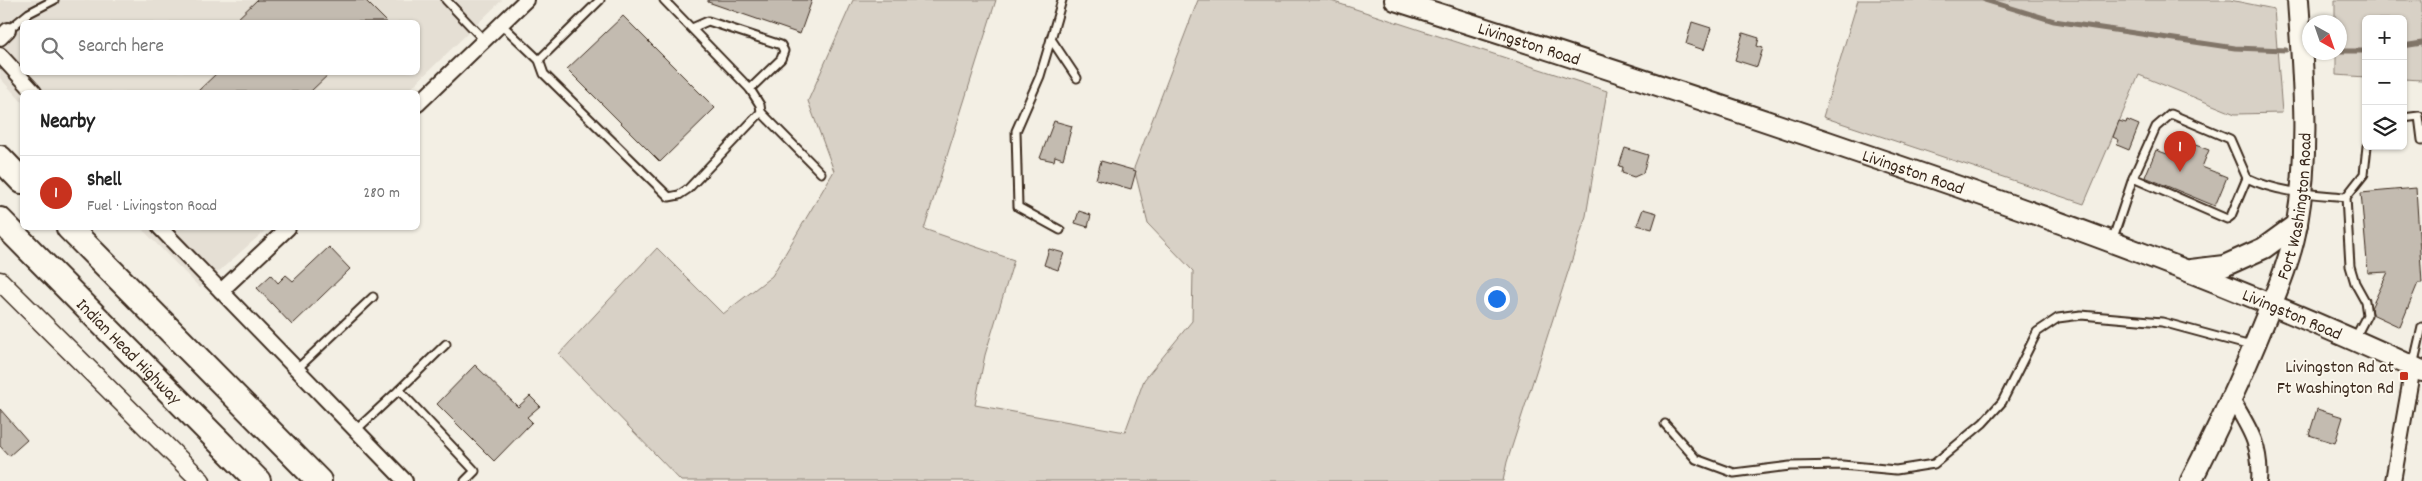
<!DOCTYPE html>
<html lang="en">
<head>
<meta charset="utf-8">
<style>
	:root { --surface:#fff; --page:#f6f6f6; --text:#222; --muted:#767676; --line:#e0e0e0; --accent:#c8321e }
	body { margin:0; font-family:Dekko,sans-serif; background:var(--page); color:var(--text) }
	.controls { position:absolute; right:15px; top:15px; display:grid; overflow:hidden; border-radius:8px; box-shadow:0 1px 4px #0004 }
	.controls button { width:45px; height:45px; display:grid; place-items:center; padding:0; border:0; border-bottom:1px solid var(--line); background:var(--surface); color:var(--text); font:25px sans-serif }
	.compass { position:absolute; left:2302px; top:15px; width:45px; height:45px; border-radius:50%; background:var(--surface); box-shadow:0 1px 4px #0004; rotate:140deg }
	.you { position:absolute; left:1496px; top:298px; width:18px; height:18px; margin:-12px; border:4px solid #fff; border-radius:50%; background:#1a73e8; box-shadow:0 0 0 8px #1a73e833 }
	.badge { display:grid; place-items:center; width:32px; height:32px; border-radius:50%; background:var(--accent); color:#fff; font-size:16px; font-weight:700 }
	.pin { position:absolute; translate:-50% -41px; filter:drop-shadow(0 1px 2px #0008) }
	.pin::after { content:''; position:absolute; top:26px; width:18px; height:15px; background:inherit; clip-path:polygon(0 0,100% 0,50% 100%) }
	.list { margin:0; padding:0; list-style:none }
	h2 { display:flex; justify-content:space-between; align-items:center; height:65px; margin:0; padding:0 20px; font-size:21px }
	h2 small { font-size:16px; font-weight:400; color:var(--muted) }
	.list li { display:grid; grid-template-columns:32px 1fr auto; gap:15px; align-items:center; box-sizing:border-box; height:75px; padding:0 20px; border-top:1px solid var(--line) }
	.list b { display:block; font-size:19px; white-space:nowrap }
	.list p { margin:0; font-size:16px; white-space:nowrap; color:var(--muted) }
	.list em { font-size:16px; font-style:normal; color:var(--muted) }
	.icon { flex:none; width:28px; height:28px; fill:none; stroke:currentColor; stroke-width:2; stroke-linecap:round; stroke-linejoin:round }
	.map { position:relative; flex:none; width:2422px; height:481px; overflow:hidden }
	.search { position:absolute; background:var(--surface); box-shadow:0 1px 4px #0004; left:20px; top:20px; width:400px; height:55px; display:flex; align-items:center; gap:12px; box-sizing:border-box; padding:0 18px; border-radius:8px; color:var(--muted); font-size:19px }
	.panel { position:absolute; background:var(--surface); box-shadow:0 1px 4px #0004; left:20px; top:90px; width:400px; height:140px; border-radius:8px }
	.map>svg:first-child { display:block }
	.built { fill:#e5dfd4; fill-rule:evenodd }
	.green { fill:#d8d1c6; stroke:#8a7e72 }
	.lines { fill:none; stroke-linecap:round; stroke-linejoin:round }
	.stream { stroke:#817468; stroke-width:5 }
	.building { fill:#c3bbb0; stroke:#3b2a1e }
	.service-casing { stroke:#3b2a1e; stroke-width:11 }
	.minor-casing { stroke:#3b2a1e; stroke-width:18 }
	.tertiary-casing { stroke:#3b2a1e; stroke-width:21 }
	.secondary-casing { stroke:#3b2a1e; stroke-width:24 }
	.trunk-casing { stroke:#3b2a1e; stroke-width:28 }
	.service { stroke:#fbf7ec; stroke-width:7 }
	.minor { stroke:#fbf7ec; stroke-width:14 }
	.tertiary { stroke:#fbf7ec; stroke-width:18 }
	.secondary { stroke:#fbf7ec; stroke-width:20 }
	.trunk { stroke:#fbf7ec; stroke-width:24 }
	.poi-dot { fill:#c8321e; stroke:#fbf7ec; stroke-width:2 }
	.labels { text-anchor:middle; stroke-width:4; stroke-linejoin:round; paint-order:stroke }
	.street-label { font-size:18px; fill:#3b2a1e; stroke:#fbf7ec }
	.poi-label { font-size:18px; fill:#3b2a1e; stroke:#fbf7ec; text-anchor:end }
</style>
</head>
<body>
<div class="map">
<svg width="2422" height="481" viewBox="0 0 2422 481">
	<rect width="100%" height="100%" fill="#f3efe4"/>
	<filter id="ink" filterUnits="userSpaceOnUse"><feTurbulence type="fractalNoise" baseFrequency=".02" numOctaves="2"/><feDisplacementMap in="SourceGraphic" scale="10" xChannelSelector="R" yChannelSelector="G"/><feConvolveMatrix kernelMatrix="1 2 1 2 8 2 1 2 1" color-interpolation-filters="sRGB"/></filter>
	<g filter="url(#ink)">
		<g class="built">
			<path d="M0,0h502l-95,92h-385v10l-22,-24zM22,22h396v50h-396z"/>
			<path d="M141,228h127l-68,60z"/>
		</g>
		<g class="green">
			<path d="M853,0h143l-72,229 90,31 -29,95 -10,50 150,27 19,-52 48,-59 1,-50 -45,-47 -14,-56 64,-168h130l279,91 -21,125 -79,246 -4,19h-822l-122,-127 98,-106 66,66 49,-38 62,-105 -26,-70z"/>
			<path d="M1858,0h372l44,9 8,104 -47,1 -96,-39 -55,129 -261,-87z"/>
			<path d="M2335,0h87v80l-19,-1v-60h-37v58l-30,-2v-22l4,-1v-30h-5z"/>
		</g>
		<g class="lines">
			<g class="stream">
				<path d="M1985,0l69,21 181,27 51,2"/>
				<path d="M2403,46l19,-3"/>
				<path d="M2340,51h26"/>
			</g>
		</g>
		<g class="building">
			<path d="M257,0h108l22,22h-153z"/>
			<path d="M708,0h104l-12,34 -92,-32z"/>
			<path d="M623,16l92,92 -55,54 -93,-93z"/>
			<path d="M1692,22l19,6 -7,22 -18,-6z"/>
			<path d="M1743,33l16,5 -2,8 6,2 -6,19 -22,-7z"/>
			<path d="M218,72h113l-21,20h-113z"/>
			<path d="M2127,120l12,5 -10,25 -12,-5 2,-5 -6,-3 6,-16 7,2z"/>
			<path d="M1054,121l18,5 -9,33 -8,-3 -1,5 -14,-3z"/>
			<path d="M2187,142l22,8 -7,17 25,10 -12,29 -70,-29 11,-27 25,9z"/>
			<path d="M1625,148l23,7 -5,18 -9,4 -12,-4 1,-6 -4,-1z"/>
			<path d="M1101,161l35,10 -5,18 -35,-10z"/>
			<path d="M2416,188l6,95h-4l-18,44 -28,-13 -1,-6 17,-36 -20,1 -7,-80z"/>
			<path d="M1643,209l14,4 -5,16 -15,-4z"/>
			<path d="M1079,211l12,4 -3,12 -13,-4z"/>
			<path d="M329,247l21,22 -58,56 -35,-37 14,-13 7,8 8,-8 7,6z"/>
			<path d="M1049,249l15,4 -6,17 -14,-5z"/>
			<path d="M475,365l43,42 12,-11 10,10 -13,11 5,5 -38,39 -57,-57z"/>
			<path d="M0,409l27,31 -18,16 -9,-10z"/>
			<path d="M2317,409l26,8 -8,26 -26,-8z"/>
		</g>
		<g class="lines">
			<g class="service-casing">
				<g id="service">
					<path d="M446,0l38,40"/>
					<path d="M1062,0l-11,39 26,39"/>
					<path d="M501,24l38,36 5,14 125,123 10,-2 9,-6 73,-77 -1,-7 -10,-16 -86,-89"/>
					<path d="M692,28l16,-7 73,24 3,6 -3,8 -31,30"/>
					<path d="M8,30l21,-17 25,-13"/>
					<path d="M1051,39l-11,37 -24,55 2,76 42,23"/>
					<path d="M539,60l61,-60"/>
					<path d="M761,112l60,61"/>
					<path d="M2403,118l16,-2 3,24"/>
					<path d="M2133,178l23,-51 15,-13 59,25 17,39c31,15 66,16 99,19"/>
					<path d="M2112,241l21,-63 94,41 4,-3 16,-38"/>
					<path d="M2355,338l12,-23 -2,-14 -10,-18 -5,-17 -4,-69 18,-23 3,-28"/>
					<path d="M2413,366l9,-39"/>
					<path d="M297,369l76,-72"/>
					<path d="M399,390l47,-46"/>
					<path d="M1665,424l31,35 38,14 56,-7 52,-1 54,5 38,-6 49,-41 19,-21 35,-70 21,-14 23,-3 81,7 89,24"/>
					<path d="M356,430l43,-40 76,81 -10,10"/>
				</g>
			</g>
			<g class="minor-casing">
				<g id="minor">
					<path d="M0,38l8,-8"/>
					<path d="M0,55l34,37"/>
					<path d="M418,104l108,-104"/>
					<path d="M160,228l245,253"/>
					<path d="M221,291l67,-63"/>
					<path d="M2232,399c17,29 30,47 27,82"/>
					<path d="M2393,481l20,-114"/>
				</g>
			</g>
			<g class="tertiary-casing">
				<path id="tertiary" d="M0,281l201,200"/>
			</g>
			<g class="secondary-casing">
				<g id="secondary">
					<path id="s1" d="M1395,0c154,49 307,99 459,151 193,65 384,134 568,220"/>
					<path d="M2191,270l33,-4 40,-18 33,-24"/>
					<path id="s2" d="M2191,481c26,-51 50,-102 71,-154 14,-34 29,-68 35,-104 13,-74 6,-149 1,-223"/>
				</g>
			</g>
			<g class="trunk-casing">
				<g id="trunk">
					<path d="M0,158l22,23"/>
					<path id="s3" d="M0,220l258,261"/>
					<path d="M69,228l250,253"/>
				</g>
			</g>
			<use href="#service" class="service"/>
			<use href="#minor" class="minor"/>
			<use href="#tertiary" class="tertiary"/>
			<use href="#secondary" class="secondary"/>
			<use href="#trunk" class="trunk"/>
		</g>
	</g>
	<rect class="poi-dot" x="2399" y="371" width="10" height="10" rx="2.5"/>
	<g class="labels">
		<g class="street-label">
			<text dy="6" stroke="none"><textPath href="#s1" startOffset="141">Livingston Road</textPath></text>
			<text dy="6" stroke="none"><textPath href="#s1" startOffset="546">Livingston Road</textPath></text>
			<text dy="6" stroke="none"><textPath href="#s2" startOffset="296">Fort Washington Road</textPath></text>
			<text dy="6" stroke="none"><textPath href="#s1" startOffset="951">Livingston Road</textPath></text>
			<text dy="6" stroke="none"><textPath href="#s3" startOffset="184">Indian Head Highway</textPath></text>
		</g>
		<g class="poi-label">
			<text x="2394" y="372">Livingston Rd at<tspan x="2394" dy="21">Ft Washington Rd</tspan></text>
		</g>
	</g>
</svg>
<div class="controls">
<button>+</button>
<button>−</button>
<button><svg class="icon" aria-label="layers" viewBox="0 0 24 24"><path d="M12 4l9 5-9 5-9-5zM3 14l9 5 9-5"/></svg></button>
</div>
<svg class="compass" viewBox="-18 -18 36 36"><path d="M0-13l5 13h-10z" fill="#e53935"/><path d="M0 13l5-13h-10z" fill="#767676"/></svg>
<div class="you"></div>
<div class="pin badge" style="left:2180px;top:172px">1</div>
<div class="search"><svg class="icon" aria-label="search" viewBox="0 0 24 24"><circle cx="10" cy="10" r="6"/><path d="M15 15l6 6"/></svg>Search here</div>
<section class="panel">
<h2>Nearby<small></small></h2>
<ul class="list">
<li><span class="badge">1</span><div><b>Shell</b><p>Fuel · Livingston Road</p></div><em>280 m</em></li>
</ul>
</section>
</div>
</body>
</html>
